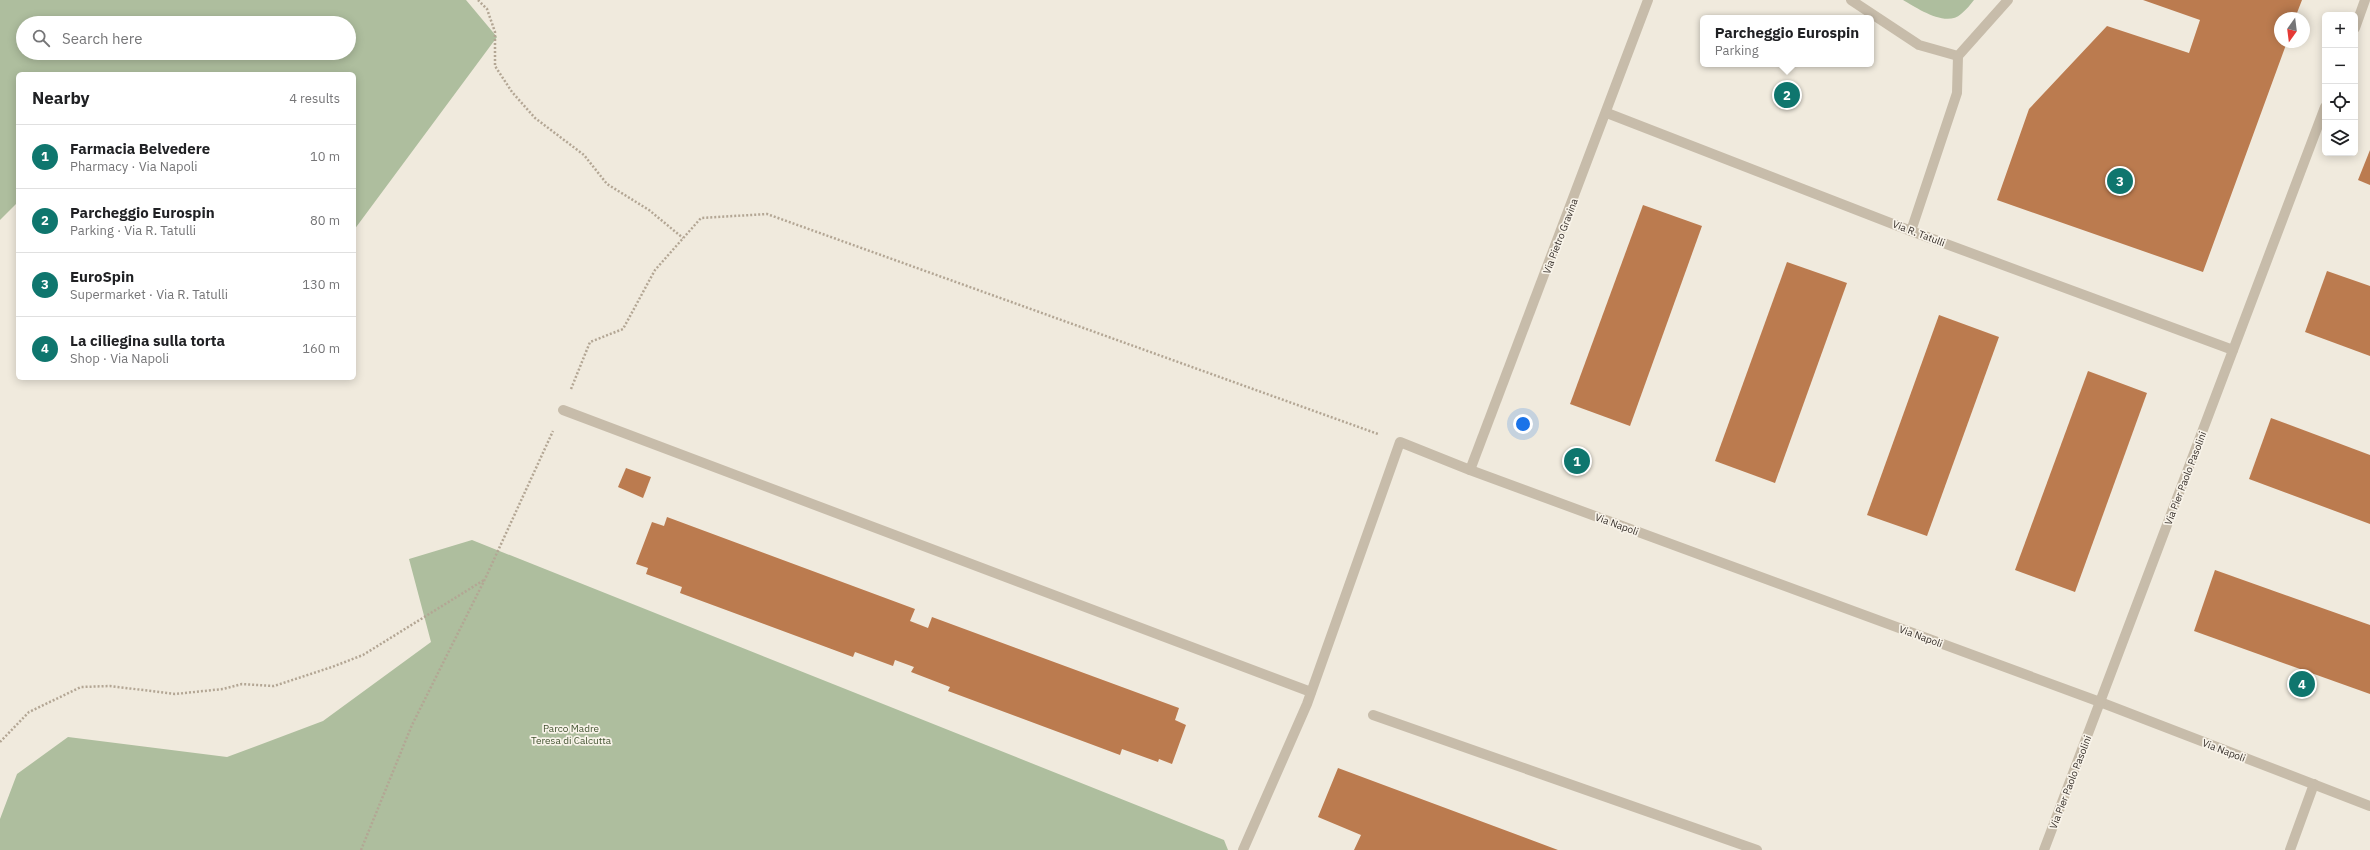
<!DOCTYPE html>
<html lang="en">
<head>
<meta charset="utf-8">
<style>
	:root { --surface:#fff; --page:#f2f2f2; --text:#202124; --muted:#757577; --line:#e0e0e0; --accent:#0f766e }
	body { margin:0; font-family:"IBM Plex Sans",sans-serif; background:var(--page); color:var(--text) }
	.controls { position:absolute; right:12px; top:12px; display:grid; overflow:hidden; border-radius:6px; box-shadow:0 2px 10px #0003 }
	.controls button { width:36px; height:36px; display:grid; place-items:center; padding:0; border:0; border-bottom:1px solid var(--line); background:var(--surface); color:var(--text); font:20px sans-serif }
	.compass { position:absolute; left:2274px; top:12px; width:36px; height:36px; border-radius:50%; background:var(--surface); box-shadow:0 2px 10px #0003; rotate:194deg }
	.you { position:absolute; left:1523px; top:424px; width:14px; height:14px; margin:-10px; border:3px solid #fff; border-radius:50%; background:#1a73e8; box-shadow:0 0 0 6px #1a73e833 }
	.badge { display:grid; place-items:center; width:26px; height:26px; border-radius:50%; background:var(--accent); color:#fff; font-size:13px; font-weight:700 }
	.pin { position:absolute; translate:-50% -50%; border:2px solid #fff; box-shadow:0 1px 4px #0006 }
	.popup { position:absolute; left:1700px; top:15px; width:174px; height:52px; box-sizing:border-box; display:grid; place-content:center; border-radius:6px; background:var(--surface); filter:drop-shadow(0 1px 3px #0005); font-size:13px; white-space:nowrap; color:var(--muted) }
	.popup b { font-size:15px; color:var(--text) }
	.popup::after { content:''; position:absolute; left:50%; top:100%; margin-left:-8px; border:8px solid transparent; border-top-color:var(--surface) }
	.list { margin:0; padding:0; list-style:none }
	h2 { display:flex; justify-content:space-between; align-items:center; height:52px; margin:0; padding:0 16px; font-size:17px }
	h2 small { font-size:13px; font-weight:400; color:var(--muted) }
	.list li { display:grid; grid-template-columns:26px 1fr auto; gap:12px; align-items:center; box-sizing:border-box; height:64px; padding:0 16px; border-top:1px solid var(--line) }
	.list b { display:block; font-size:15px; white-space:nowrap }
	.list p { margin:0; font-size:13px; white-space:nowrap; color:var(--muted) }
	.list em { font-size:13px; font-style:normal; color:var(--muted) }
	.icon { flex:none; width:22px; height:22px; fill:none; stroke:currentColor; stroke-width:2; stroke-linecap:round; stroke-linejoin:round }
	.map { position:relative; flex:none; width:2370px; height:850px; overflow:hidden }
	.search { position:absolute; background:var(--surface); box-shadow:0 2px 10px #0003; left:16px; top:16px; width:340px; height:44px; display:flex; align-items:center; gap:10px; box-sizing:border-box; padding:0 14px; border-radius:22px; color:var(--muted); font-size:15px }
	.panel { position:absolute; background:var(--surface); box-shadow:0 2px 10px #0003; left:16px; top:72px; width:340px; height:308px; border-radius:6px }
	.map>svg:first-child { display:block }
	.green { fill:#aebe9e; fill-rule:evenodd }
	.building { fill:#bb7b4f }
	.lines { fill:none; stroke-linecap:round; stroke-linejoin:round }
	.path { stroke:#b3a694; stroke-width:2.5; stroke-dasharray:2 2; stroke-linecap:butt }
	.service { stroke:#c7bcaa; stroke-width:10 }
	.minor { stroke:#c7bcaa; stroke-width:10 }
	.labels { text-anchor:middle; stroke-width:3.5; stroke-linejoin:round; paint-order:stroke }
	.street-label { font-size:10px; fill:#352e29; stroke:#f8f3e9 }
	.park-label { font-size:10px; fill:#3f512e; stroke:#f8f3e9 }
</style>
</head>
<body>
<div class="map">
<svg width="2370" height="850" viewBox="0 0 2370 850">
	<rect width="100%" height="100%" fill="#f0eadd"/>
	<g class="green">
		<path d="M0,0h466l31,37 -143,193v-156h-336v128l-18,18zM23,23h326v30h-326z"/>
		<path d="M1903,0h71c-4,5 -8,10 -13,14 -15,14 -44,-6 -58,-14z"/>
		<path d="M472,540l752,300 4,10h-1228v-31l17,-45 51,-37 159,20 96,-36 108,-79 -22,-83z"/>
	</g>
	<g class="building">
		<path d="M2143,0h159l-7,18h-15v24h7l-84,230 -206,-72 32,-91 78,-83 82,27 11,-33z"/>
		<path d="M2370,150v35l-12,-5z"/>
		<path d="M1643,205l59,21 -72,200 -60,-22z"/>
		<path d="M1787,262l60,21 -72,200 -60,-22z"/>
		<path d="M2327,271l43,15v70l-65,-24z"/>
		<path d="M1939,315l60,22 -72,199 -60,-21z"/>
		<path d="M2088,371l59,22 -72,199 -60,-22z"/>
		<path d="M2271,418l99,37v69l-121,-45z"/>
		<path d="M626,468l25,9 -8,21 -25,-11z"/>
		<path d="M667,517l248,92 -5,12 18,7 4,-11 247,91 -4,12 11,5 -14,39 -13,-5 -1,3 -36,-13 -2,6 -172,-64 2,-4 -39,-15 3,-5 -19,-7 -2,6 -38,-14 -2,5 -173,-64 2,-6 -36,-13 2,-6 -12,-4 16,-42 12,4z"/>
		<path d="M2215,570l155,55v69l-176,-63z"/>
		<path d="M1338,768l220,82h-204l7,-15 -43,-18z"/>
	</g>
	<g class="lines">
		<g class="path">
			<path d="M478,0l9,9 8,23v34l17,26 23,26 49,37 23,29 42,26 34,28"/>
			<path d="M571,389l19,-47 33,-13 32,-59 46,-52 66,-4 611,220"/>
			<path d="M0,742l29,-30 52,-25 29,-1 65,8 48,-5 19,-5 32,2 58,-19 31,-12 121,-75"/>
			<path d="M361,850l51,-125 73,-146 68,-148"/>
		</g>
		<path class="service" d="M1373,715l384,135"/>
		<g class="minor">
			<path d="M1851,0l68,45 39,11 50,-56"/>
			<path d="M2355,28l10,-28"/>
			<path d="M1607,113l304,118 322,119"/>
			<path d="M1911,231l46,-138 1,-37"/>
			<path d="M563,410l748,282"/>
			<path d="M1470,470l178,-470"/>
			<path d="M1243,850l64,-146 93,-262 70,28 630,232 270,104"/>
			<path d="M2044,850l281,-743"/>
			<path d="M2290,850l24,-66"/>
		</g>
	</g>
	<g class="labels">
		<g class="street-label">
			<text transform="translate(1919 233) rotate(21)" y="4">Via R. Tatulli</text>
			<text transform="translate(1560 236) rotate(-69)" y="4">Via Pietro Gravina</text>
			<text transform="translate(2185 478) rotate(-69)" y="4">Via Pier Paolo Pasolini</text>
			<text transform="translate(1617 524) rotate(20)" y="4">Via Napoli</text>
			<text transform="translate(1921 636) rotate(20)" y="4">Via Napoli</text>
			<text transform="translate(2224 750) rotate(21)" y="4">Via Napoli</text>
			<text transform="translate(2070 782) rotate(-69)" y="4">Via Pier Paolo Pasolini</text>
		</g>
		<g class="park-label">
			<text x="571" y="732">Parco Madre<tspan x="571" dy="12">Teresa di Calcutta</tspan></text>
		</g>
	</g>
</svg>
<div class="controls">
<button>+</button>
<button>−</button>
<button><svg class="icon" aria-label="locate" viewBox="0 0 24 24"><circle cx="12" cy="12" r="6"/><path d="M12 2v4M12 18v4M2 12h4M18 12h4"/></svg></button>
<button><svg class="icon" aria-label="layers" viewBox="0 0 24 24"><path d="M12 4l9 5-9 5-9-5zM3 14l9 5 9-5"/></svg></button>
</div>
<svg class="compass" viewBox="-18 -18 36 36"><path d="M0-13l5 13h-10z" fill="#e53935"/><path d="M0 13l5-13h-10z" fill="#757577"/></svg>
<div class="you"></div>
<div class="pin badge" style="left:1577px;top:461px">1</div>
<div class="pin badge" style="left:1787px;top:95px">2</div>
<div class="popup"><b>Parcheggio Eurospin</b>Parking</div>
<div class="pin badge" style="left:2120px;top:181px">3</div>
<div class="pin badge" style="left:2302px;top:684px">4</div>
<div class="search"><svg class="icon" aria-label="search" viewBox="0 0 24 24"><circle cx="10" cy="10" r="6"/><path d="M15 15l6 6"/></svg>Search here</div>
<section class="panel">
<h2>Nearby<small>4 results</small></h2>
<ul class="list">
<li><span class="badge">1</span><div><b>Farmacia Belvedere</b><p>Pharmacy · Via Napoli</p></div><em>10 m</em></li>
<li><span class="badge">2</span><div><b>Parcheggio Eurospin</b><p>Parking · Via R. Tatulli</p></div><em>80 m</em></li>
<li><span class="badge">3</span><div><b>EuroSpin</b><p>Supermarket · Via R. Tatulli</p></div><em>130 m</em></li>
<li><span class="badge">4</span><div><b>La ciliegina sulla torta</b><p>Shop · Via Napoli</p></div><em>160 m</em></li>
</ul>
</section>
</div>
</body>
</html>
